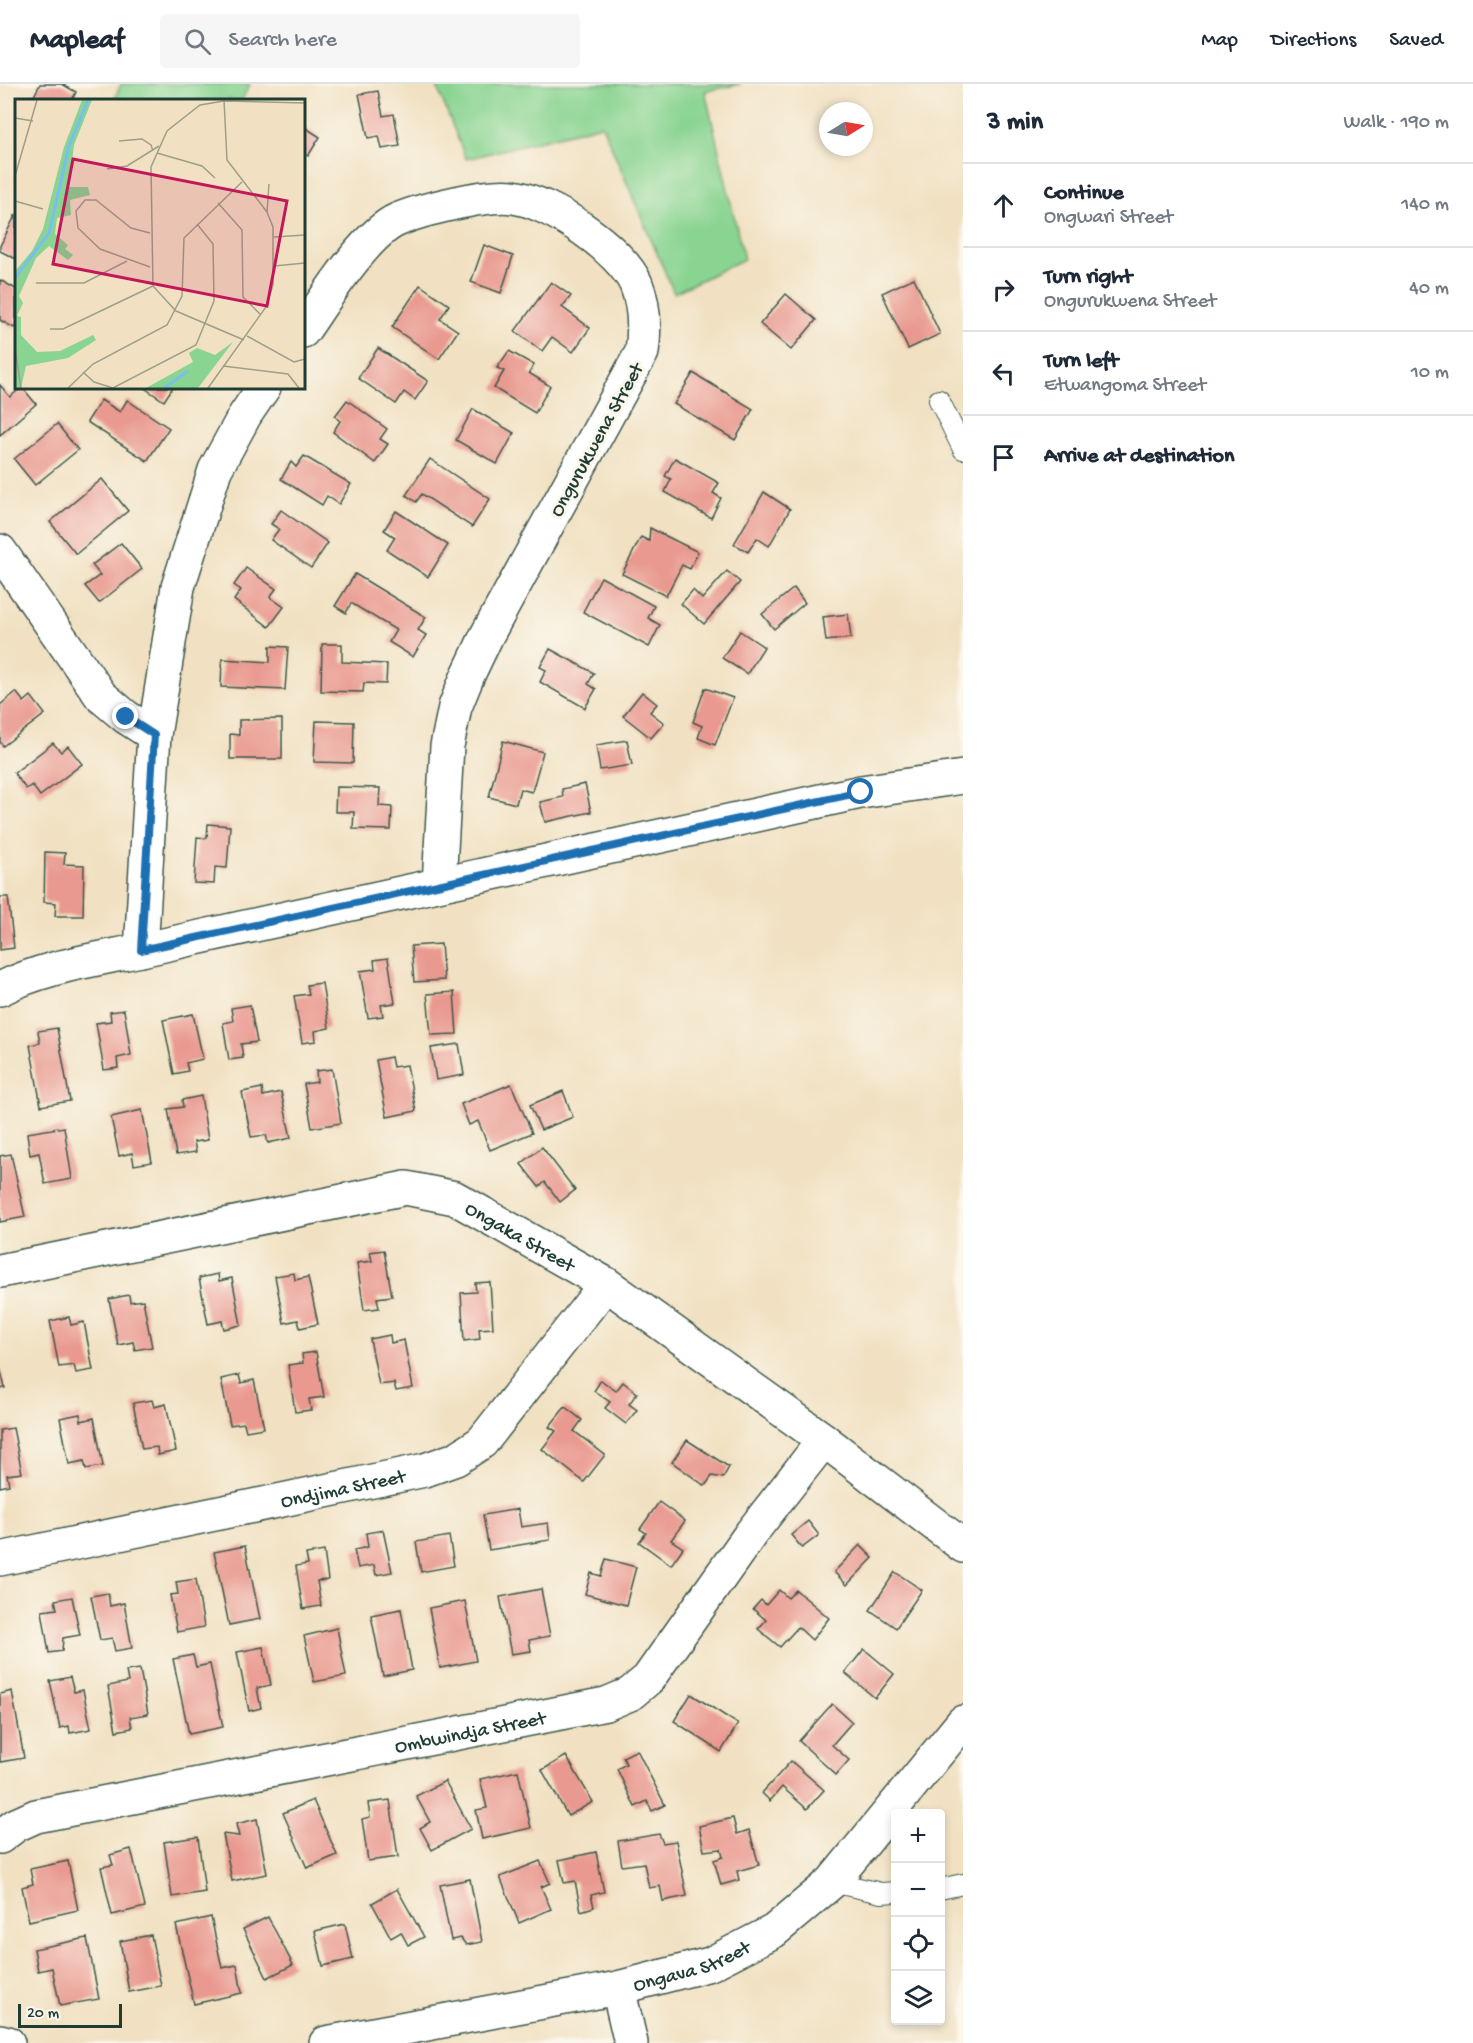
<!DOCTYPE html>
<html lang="en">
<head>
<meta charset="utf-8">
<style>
	:root { --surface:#fff; --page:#f6f6f7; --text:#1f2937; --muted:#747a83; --line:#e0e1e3 }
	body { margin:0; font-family:"Gochi Hand",sans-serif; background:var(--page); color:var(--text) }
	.controls { position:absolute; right:18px; bottom:18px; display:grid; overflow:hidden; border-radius:6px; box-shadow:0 3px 9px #0003 }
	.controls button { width:54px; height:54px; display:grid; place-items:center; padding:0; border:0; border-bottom:2px solid var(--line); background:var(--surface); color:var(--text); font:30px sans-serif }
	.compass { position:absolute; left:819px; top:18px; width:54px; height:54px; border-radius:50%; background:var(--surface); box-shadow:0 3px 9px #0003; rotate:79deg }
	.scale { position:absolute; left:18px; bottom:15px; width:104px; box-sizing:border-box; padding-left:6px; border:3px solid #1f3d34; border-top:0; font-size:16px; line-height:21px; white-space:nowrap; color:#1f3d34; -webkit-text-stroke:4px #fbf7ec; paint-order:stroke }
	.stop { position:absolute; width:18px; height:18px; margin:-14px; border:4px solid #1f6fb2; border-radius:50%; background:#fff }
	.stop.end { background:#1f6fb2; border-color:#fff; box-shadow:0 2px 6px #0008 }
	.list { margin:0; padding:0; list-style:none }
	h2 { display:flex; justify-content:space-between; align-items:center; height:78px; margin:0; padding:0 24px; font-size:26px }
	h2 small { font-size:20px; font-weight:400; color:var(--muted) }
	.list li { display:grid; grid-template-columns:39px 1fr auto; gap:18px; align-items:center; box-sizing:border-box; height:84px; padding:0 24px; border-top:2px solid var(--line) }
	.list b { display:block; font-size:22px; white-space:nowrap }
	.list p { margin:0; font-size:20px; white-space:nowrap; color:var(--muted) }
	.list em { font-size:20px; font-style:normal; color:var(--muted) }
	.icon { flex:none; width:33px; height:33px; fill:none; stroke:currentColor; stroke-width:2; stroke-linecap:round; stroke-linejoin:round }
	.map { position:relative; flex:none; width:963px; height:1959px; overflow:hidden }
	header { display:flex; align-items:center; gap:36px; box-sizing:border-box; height:84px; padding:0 30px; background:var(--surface); border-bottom:2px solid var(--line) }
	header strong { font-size:28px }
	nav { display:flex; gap:33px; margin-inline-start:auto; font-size:21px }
	.search { width:420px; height:54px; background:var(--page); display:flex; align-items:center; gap:15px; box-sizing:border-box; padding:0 21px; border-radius:6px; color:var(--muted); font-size:22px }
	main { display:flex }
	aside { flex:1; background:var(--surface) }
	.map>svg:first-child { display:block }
	.green { fill:#89d491; stroke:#548862; stroke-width:1.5 }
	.building { fill:#e9998f }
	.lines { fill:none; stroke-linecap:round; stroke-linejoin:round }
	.service-casing { stroke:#3e5649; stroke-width:22 }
	.minor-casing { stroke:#3e5649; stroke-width:36 }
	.tertiary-casing { stroke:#3e5649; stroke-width:36 }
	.service { stroke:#fff; stroke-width:20 }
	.minor { stroke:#fff; stroke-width:33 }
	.tertiary { stroke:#fff; stroke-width:33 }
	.route { stroke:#1f6fb2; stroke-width:8 }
	.labels { text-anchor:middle; stroke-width:6; stroke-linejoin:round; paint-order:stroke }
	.street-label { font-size:20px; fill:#1f3d34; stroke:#fbf7ec }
	.inset-river { fill:none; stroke:#7abef0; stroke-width:3 }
	.inset-road { fill:none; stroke:#9d9f89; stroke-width:1.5 }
	.view { fill:#c2185b; fill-opacity:0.15; stroke:#c2185b; stroke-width:3 }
	.inset-edge { fill:none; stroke:#1f3d34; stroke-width:3 }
</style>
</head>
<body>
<header>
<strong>Mapleaf</strong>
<div class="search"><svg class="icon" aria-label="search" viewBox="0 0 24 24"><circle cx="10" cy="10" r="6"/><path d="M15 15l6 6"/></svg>Search here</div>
<nav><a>Map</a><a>Directions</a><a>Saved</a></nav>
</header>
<main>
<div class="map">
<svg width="963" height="1959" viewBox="0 0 963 1959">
	<rect width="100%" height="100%" fill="#fbf7ec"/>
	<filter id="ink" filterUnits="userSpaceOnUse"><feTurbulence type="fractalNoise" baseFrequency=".0167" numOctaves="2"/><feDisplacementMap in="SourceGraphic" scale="12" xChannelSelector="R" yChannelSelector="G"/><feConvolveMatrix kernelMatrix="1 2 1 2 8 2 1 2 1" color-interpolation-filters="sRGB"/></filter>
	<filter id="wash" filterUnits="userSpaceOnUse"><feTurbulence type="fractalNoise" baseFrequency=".008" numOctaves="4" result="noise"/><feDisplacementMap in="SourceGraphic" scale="24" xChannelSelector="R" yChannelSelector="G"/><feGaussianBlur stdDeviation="1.35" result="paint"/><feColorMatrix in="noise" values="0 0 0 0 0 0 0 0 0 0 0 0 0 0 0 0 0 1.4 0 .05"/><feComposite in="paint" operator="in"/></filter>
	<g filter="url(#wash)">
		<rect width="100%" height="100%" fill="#f1e1c2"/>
		<g class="green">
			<path d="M121,0h129l-8,16h-128z"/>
			<path d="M436,0h305l-36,7 39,168 -70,34 -72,-168 -136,34z"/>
		</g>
		<g id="blocks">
			<g class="building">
				<path d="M40,0h22l14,8 -4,8h-40z"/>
				<path d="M378,7l5,25 11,-2 6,32 -18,3 -3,-13 -11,2 -9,-44z"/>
				<path d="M303,42l17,11 -12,19 -5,-3z"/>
				<path d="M16,130v45l-16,-8v-5z"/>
				<path d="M484,161l29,11 -12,37 -30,-11z"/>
				<path d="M914,194l26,56 -32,15 -26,-56z"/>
				<path d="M0,196l16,9v34l-2,5 -14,-8z"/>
				<path d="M551,198l20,14 -9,11 28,21 -17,24 -21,-15 -10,14 -27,-20z"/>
				<path d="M420,201l29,20 -9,14 18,12 -19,28 -47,-32z"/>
				<path d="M786,210l30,26 -25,30 -31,-26z"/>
				<path d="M378,264l50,33 -13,19 -11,-8 -8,12 -38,-26z"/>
				<path d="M509,267l25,14 -5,8 21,13 -15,27 -41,-25 10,-17 -7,-3z"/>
				<path d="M693,289l60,36 -18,31 -61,-36z"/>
				<path d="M0,301l10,12 12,-10 14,17 -36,31z"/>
				<path d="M143,303h30l-9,14z"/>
				<path d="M101,316l19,12 7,-12 42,28 -22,33 -60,-39z"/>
				<path d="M347,316l40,29 -7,10 8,5 -13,19 -42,-31 7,-11 -5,-5z"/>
				<path d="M473,325l41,24 -17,31 -41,-24z"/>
				<path d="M57,340l21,26 -43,35 -21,-26z"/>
				<path d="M304,372l47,28 -12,20 -12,-8 -5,9 -41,-26 10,-17 5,5z"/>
				<path d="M675,374l44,25 -6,10 8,5 -10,20 -46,-26 6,-13 -6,-3z"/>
				<path d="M430,375l60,40 -18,28 -50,-33 -6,8 -10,-7z"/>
				<path d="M102,395l26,32 -52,43 -26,-32z"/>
				<path d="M764,408l26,17 -21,37 -12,-8 -9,14 -14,-8z"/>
				<path d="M281,426l47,33 -17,25 -40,-28 8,-11 -8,-5z"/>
				<path d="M396,427l52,34 -20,32 -41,-27 8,-13 -11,-7z"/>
				<path d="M650,444l48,24 -8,17 -8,-4 -16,31 -44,-22 19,-37 8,4z"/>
				<path d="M121,459l21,26 -43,34 -14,-17 15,-11 -8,-10z"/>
				<path d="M246,484l30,21 -6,8 14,10 -15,20 -35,-27 7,-10 -7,-5z"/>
				<path d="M727,487l13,11 -36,42 -23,-20 12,-14 9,9z"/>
				<path d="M355,490l71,43 -8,13 8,5 -13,22 -24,-15 7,-12 -45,-27 -5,10 -11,-7z"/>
				<path d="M601,493l53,29 -6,12 12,7 -11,22 -66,-35z"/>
				<path d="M794,504l11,15 -31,26 -12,-15z"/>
				<path d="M848,530l3,24 -25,3 -3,-24z"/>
				<path d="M740,547l24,16 -17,27 -25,-16z"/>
				<path d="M322,560h20v18l45,2 -1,20 -22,-1 -1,9 -42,-1z"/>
				<path d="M270,562l18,1 -3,43 -64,-3 1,-28 48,3z"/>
				<path d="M550,565l44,24 -6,11 8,5 -11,19 -45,-26 6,-12 -6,-3z"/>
				<path d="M705,604l28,10 -18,47 -17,-7 4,-12 -9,-4z"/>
				<path d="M16,608l8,10 7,-6 14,18 -42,32 -3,-4v-37z"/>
				<path d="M642,608l15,12 -7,8 14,11 -13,15 -28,-22z"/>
				<path d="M282,635v40h-52v-25l9,1v-15z"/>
				<path d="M316,637l38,1 -1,41 -39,-1z"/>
				<path d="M627,656l5,25 -32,5 -4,-25z"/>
				<path d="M503,657l40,11 -11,40 -12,-3 -4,15 -27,-7z"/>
				<path d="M53,659l8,9 7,-6 14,18 -42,32 -8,-11 -6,4 -12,-16z"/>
				<path d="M585,700l6,28 -46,10 -5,-20 23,-5 -1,-8z"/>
				<path d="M336,703l44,1 -1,18 13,1 -1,23 -38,-1 1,-17h-19z"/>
				<path d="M208,740l22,2 -3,42 -12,-1 -1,17 -20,-1 3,-46 10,1z"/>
				<path d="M45,768l20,1 -1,11 20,1 -1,51h-28l1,-13 -12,-1z"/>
				<path d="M0,813h8l6,51 -14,2z"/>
				<path d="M441,860l3,36 -30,2 -3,-36z"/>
				<path d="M388,874l7,45 -14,2 2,11 -15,2 -8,-47 15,-2 -1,-9z"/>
				<path d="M322,899l7,45 -14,3 1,10 -14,2 -8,-47 15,-2 -2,-9z"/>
				<path d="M454,908l3,42 -26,1 -4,-41z"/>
				<path d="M250,921l7,37 -16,2 2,14 -14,2 -6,-37 10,-2 -2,-13z"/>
				<path d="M124,926l7,45 -14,3 1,10 -14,2 -8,-47 15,-2 -1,-9z"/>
				<path d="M193,930l10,45 -17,4 2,8 -14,3 -11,-54z"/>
				<path d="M57,944l13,73 -29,5 -11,-61 10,-2 -2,-12z"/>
				<path d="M459,960l5,31 -28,5 -5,-32z"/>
				<path d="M391,973l2,10 14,-2 9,46 -29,6 -11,-57z"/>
				<path d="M332,985l9,54 -29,5 -8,-44 13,-2 -1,-11z"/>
				<path d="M511,1000l21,49 -42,17 -12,-29 -9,4 -8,-21z"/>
				<path d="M262,1004l1,8 18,-4 10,46 -23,5 -2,-8 -15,2 -9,-45z"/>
				<path d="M563,1007l10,26 -32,13 -11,-25z"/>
				<path d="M201,1012l7,44 -14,2 2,10 -20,3 -8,-46 15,-2 -1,-7z"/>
				<path d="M142,1026l10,52 -18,3 -2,-12 -13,3 -8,-39z"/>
				<path d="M64,1043l8,52 -27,5 -6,-31 -9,2 -3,-22z"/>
				<path d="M542,1063l33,43 -15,12 -15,-20 -6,5 -18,-23z"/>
				<path d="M11,1070l14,63 -25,5v-66z"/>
				<path d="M384,1166l8,46 -15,2 2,10 -15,2 -7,-47 15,-2 -2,-9z"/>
				<path d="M294,1189l1,7 13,-3 10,47 -18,4 -2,-8 -14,3 -9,-47z"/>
				<path d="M218,1190l1,7 13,-3 9,47 -17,4 -2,-8 -14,3 -9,-46z"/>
				<path d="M490,1198l3,46 -14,1 1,10 -16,2 -3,-48 15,-1 -1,-9z"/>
				<path d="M129,1211l1,7 13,-2 9,47 -17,3 -2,-8 -15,3 -9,-46z"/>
				<path d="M69,1233l2,8 13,-3 9,48 -17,3 -2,-8 -15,2 -9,-46z"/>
				<path d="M390,1251l1,8 13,-3 9,48 -17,3 -2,-8 -15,2 -9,-46z"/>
				<path d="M316,1268l8,45 -15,2 2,11 -16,2 -7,-47 15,-2 -1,-9z"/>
				<path d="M0,1283l5,21 -5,1z"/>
				<path d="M239,1291l2,8 13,-3 10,48 -18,3 -2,-8 -14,2 -9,-46z"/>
				<path d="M601,1296l15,11 7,-9 14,11 -8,11 8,6 -11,14 -21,-16 5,-6 -16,-11z"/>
				<path d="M152,1316l2,7 12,-3 10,47 -18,4 -1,-8 -15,2 -9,-46z"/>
				<path d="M565,1323l17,13 -8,11 31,24 -21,27 -42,-33 14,-18 -7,-4z"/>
				<path d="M80,1330l1,7 13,-3 9,48 -17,3 -2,-8 -15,3 -9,-46z"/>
				<path d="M13,1344l9,45 -15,2 2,10 -9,2v-57z"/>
				<path d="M687,1356l42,27 -6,11 -11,-2 -7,10 -33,-24z"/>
				<path d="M659,1418l26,19 -14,19 12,8 -12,17 -32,-23 7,-9 -6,-4z"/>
				<path d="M518,1425l3,18 27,-4 2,17 -61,10 -6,-35z"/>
				<path d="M808,1437l11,14 -17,13 -11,-13z"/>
				<path d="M383,1446l9,42 -16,3 -2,-10 -16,3 -4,-18 14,-3 -2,-14z"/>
				<path d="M449,1452l5,30 -33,6 -5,-30z"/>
				<path d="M860,1461l13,13 -26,27 -13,-13z"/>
				<path d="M245,1462l15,73 -31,6 -15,-73z"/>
				<path d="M324,1467l4,29 -11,1 4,25 -18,3 -7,-43 12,-2 -2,-10z"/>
				<path d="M606,1475l30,8 -10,38 -41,-11 6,-21 10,3z"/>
				<path d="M895,1488l27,18 -26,38 -26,-18z"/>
				<path d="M196,1495l8,48 -27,5 -7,-37 8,-1 -2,-12z"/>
				<path d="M541,1505l9,47 -21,4 2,11 -20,3 -11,-57z"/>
				<path d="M779,1506l9,8 8,-8 33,28 -17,22 -14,-13 -18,20 -22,-18 8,-9 -13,-11 8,-9 5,5z"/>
				<path d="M108,1509l2,13 14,-3 8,45 -17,3 -3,-13 -12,2 -9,-44z"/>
				<path d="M72,1513l8,38 -17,3 -1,13 -13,2 -7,-42 15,-2 -2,-9z"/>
				<path d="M465,1517l11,60 -36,7 -11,-60z"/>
				<path d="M401,1525l11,61 -29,6 -12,-61z"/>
				<path d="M337,1544l9,48 -32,6 -10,-46z"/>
				<path d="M263,1563l8,38 -14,3 4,20 -12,3 -12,-59z"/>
				<path d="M864,1565l30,25 -19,24 -30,-25z"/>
				<path d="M193,1571l3,12 14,-3 13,63 -34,7 -16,-75z"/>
				<path d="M140,1585l8,45 -18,3 2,11 -16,3 -8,-45 20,-4 -2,-11z"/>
				<path d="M70,1593l4,15 9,-2 8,39 -21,4 -1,-7 -9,2 -10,-47z"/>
				<path d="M12,1607l12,67 -24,4v-68z"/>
				<path d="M691,1610l47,30 -17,28 -47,-31z"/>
				<path d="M832,1620l20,18 -20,23 17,15 -13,15 -37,-34z"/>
				<path d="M637,1666l28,55 -13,6 -5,-10 -12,6 -18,-38 9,-5 -3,-7z"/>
				<path d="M566,1672l27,46 -25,14 -26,-46z"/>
				<path d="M791,1677l33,29 -17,19 -25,-22 -12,14 -8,-8z"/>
				<path d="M518,1687l13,57 -49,11 -6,-29 11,-2 -7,-29z"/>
				<path d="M445,1697l26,48 -39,21 -12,-22 10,-6 -14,-26z"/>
				<path d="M313,1716l24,55 -30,13 -24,-55z"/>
				<path d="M390,1716l8,57 -30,4 -6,-42 8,-2 -2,-14z"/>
				<path d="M733,1734l4,16 12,-4 10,35 -22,6 2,9 -18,5 -7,-25 9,-3 -2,-8 -17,2 -5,-25z"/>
				<path d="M257,1735l10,55 -35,7 -9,-47 16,2 -3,-12z"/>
				<path d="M659,1750l4,9 13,-2 11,55 -24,5 -3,-15 -11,2 -5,-25 -22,3 -4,-25z"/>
				<path d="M198,1753l7,55 -33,5 -8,-55z"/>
				<path d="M131,1765l14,58 -33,8 -11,-48 12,-2 -3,-10z"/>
				<path d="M596,1768l8,40 -13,3 3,12 -13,4 -6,-30 -11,2 -5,-23z"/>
				<path d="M68,1777l10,49 -49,11 -7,-34 11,-3 -3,-15z"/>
				<path d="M540,1777l10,22 -9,4 10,22 -32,14 -19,-46z"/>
				<path d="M470,1795l12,63 -16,3 -5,-7 -10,2 -11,-55z"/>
				<path d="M397,1805l27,48 -16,8 -7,-13 -10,6 -19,-35z"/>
				<path d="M211,1833l11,51 15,-3 5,28 -48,11 -18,-79z"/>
				<path d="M268,1833l25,48 -26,13 -24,-49z"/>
				<path d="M345,1840l8,35 -30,7 -8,-35z"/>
				<path d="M151,1851l10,51 -32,6 -9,-51z"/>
				<path d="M87,1854l12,61 -39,7 -8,-38 -14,3 -4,-22z"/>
			</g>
		</g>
	</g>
	<g filter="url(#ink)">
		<use href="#blocks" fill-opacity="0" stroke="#3e5649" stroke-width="1.5"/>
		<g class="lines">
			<g class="service-casing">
				<g id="service">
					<path d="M939,316l24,49"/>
					<path d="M832,1798l49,11 15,-1"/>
					<path d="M940,1805l23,-5"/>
				</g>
			</g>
			<g class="minor-casing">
				<g id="minor">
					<path d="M303,247c21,-30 62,-97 94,-111 23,-10 91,-27 116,-23 38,5 108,52 123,87 9,22 9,45 6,68l-155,283 -19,40 -13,32 -8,39 -8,138"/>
					<path d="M0,467l101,145 25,21 28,18"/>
					<path d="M141,866l13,-215 24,-148 37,-117 30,-55 19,-28"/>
					<path d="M0,905c43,-22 94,-29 141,-39l720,-158 102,-15"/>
					<path id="s1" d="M0,1187l406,-83 49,10 151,86 218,156 139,106"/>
					<path id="s2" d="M0,1475l425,-89 31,-11 26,-17 124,-158"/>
					<path id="s3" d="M0,1753l16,-12 20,-9 570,-112 24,-10 18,-15 104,-147 72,-92"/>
					<path d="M618,1904l13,55"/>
				</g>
			</g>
			<g class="tertiary-casing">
				<g id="tertiary">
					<path d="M0,1957l8,2"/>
					<path id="s4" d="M326,1959l292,-55 92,-24 64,-33 58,-49 131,-160"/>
				</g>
			</g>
			<use href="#service" class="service"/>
			<use href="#minor" class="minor"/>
			<use href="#tertiary" class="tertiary"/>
		</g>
	</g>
	<g class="lines" filter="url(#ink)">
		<path class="route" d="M126,633l28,18 -13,215 720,-158"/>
	</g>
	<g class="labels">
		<g class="street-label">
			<text transform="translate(595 355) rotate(-61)" y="7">Ongurukwena Street</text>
			<text dy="7" stroke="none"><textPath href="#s1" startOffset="540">Ongaka Street</textPath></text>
			<text dy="7" stroke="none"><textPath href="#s2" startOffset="350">Ondjima Street</textPath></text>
			<text dy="7" stroke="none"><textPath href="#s3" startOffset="484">Ombwindja Street</textPath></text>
			<text dy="7" stroke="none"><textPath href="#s4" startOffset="374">Ongava Street</textPath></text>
		</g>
	</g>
	<g transform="translate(15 15)">
		<rect width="290" height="290" fill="#f1e1c2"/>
		<path d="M67,1h10l-18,45 -5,42h19l2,8 -20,5 1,15 -14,3 -2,16 13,11 -3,4 8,6 -5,5 -19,-14 -13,12 -17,38 4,7 -6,13 4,1v18l16,17 23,-1 33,-16 3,5 -28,18 -42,8 -5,22h-6v-117l17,-20 11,-22 21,-82zM218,243l-35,46h-52l47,-26 -4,-9 8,-5 18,7z" fill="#89d491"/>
		<path class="inset-river" d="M0,179l34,-45 20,-87 19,-46M149,289l24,-17"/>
		<path class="inset-road" d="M0,19l18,3M104,42l23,-2 9,6 2,6M142,54l45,13 13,12M92,70l20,-3 32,-20M0,77l22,-76M0,102l28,8M203,104l24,27 1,67 18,18M252,113l2,-28M135,134l-19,-5 -35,-28h-11l-9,11 2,17 22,21 50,18M259,138l31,-2M259,167l31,-3M21,184h48l43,-22M35,230h13l90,-43M232,237l47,26 11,-3M229,241l-68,-29 -23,-25 -2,-119 16,-36 33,-26 24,-4 81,2M0,248l6,41M208,267l65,8 11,14M68,273l11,10 19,6 83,-43 18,-44 -1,-57 -16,-20M53,289l25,-24 74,-39 15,-29 2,-58 58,-56M193,289l58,-81 7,-22v-58l-6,-15 -40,-52 -3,-60"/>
		<path class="view" d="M58,60l214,42 -20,105 -214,-42z"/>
		<rect width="290" height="290" class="inset-edge"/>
	</g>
</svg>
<div class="controls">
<button>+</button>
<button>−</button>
<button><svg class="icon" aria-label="locate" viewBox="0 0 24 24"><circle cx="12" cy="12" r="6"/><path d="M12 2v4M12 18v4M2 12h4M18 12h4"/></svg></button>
<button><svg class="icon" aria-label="layers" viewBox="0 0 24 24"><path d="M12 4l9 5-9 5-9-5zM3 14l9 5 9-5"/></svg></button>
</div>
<svg class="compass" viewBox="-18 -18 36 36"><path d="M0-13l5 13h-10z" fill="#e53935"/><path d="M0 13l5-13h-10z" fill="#747a83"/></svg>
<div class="scale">20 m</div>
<div class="stop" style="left:861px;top:708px"></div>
<div class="stop end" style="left:126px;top:633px"></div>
</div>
<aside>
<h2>3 min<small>Walk · 190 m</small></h2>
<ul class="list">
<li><svg class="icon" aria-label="ahead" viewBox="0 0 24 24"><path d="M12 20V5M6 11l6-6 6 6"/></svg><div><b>Continue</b><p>Ongwari Street</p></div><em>140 m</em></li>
<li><svg class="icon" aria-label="right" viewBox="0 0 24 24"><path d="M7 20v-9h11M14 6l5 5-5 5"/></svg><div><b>Turn right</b><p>Ongurukwena Street</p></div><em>40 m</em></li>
<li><svg class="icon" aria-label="left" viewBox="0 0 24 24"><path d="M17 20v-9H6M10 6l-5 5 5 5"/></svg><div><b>Turn left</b><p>Etwangoma Street</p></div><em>10 m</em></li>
<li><svg class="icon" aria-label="arrive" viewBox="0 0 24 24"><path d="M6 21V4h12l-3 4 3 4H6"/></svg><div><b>Arrive at destination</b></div></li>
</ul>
</aside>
</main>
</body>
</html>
